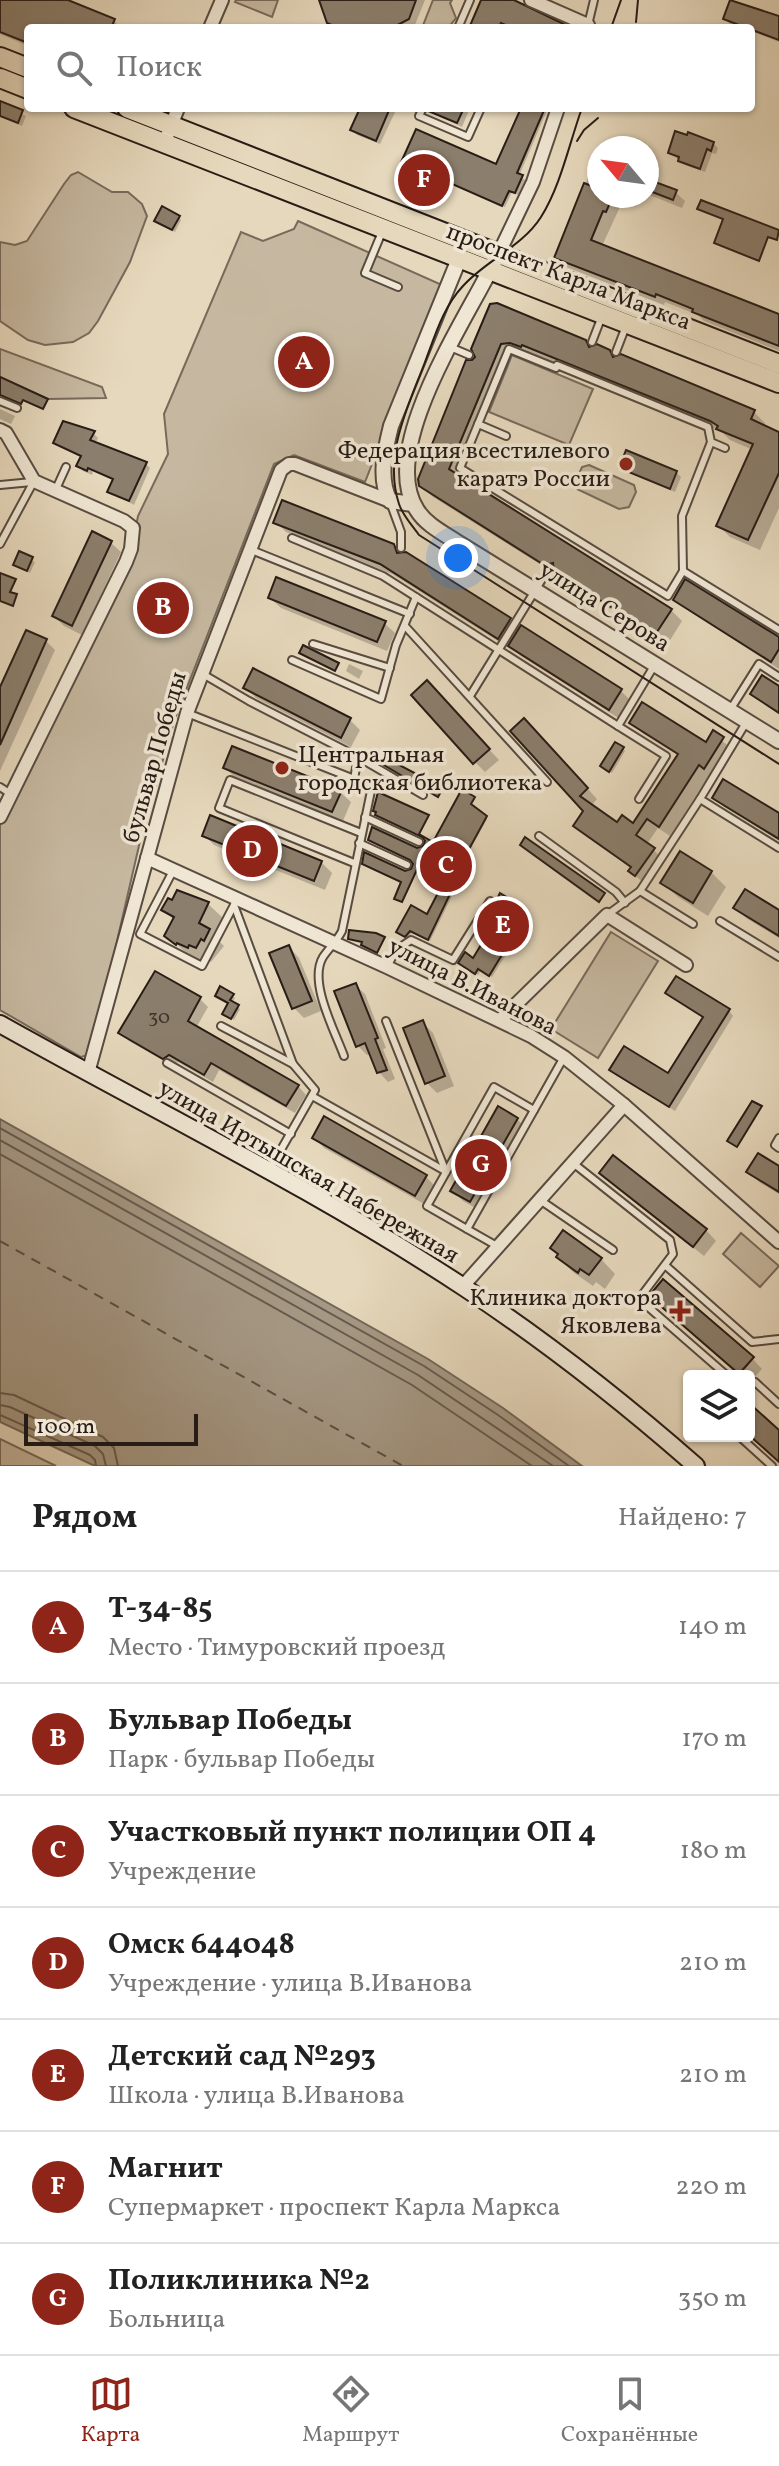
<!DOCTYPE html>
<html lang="ru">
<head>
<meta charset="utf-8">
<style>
	:root { --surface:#fff; --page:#f6f6f6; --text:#222; --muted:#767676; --line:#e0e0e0; --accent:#8f2418 }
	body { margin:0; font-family:Vollkorn,serif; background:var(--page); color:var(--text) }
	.controls { position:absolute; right:24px; bottom:24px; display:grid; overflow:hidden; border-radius:8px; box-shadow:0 2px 6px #0004 }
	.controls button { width:72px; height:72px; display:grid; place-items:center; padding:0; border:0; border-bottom:2px solid var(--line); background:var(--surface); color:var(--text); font:40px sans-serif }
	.compass { position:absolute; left:587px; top:136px; width:72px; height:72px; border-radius:50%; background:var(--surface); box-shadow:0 2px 6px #0004; rotate:299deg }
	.scale { position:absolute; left:24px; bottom:20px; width:174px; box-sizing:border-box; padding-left:8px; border:4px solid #281c16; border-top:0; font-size:22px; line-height:28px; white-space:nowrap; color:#281c16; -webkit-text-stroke:6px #efe6d3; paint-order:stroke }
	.you { position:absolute; left:458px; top:558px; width:28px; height:28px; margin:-20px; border:6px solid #fff; border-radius:50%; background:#1a73e8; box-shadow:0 0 0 12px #1a73e833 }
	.badge { display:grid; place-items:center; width:52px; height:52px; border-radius:50%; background:var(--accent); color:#fff; font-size:26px; font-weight:700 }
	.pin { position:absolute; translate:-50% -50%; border:4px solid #fff; box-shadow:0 2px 8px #0006 }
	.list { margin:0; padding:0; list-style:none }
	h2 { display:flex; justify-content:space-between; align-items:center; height:104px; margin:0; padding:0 32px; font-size:34px }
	h2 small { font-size:26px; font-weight:400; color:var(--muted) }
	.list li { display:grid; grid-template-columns:52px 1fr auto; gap:24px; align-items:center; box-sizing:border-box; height:112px; padding:0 32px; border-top:2px solid var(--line) }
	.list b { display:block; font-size:30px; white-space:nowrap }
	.list p { margin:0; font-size:26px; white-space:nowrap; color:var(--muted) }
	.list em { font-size:26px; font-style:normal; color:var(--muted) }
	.icon { flex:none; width:44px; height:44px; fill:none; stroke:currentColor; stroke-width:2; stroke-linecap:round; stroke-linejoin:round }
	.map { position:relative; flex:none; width:779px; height:1466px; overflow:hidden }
	.search { position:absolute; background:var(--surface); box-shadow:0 2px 6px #0004; left:24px; right:24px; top:24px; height:88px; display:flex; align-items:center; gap:20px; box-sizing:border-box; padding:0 28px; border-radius:8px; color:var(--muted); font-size:30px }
	.sheet { height:888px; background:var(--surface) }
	nav { display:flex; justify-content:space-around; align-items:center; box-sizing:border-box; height:112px; border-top:2px solid var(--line); background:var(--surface); font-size:22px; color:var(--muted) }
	nav a { display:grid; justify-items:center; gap:4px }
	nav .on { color:var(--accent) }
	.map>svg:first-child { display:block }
	.green { fill:#c6b8a0; stroke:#776a5b; stroke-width:2 }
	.water { fill:#a59884; stroke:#736658; stroke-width:2 }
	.shadow { fill:#0003 }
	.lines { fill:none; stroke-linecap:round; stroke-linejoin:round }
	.shore { stroke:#665a4d; stroke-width:2 }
	.ferry { stroke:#5a4e42; stroke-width:2; stroke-dasharray:10 8; stroke-linecap:butt }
	.building { fill:#8b7e6c; stroke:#281c16; stroke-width:2 }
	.service-casing { stroke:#584b40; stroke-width:10 }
	.minor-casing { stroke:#584b40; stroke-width:16 }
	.tertiary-casing { stroke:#584b40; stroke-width:18 }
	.secondary-casing { stroke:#281c16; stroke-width:20 }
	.primary-casing { stroke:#281c16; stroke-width:22 }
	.service { stroke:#efe6d3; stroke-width:6 }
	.minor { stroke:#efe6d3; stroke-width:12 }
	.tertiary { stroke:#efe6d3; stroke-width:14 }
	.secondary { stroke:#efe6d3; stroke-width:16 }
	.primary { stroke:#e6d8bc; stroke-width:18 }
	.tram { stroke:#281c16; stroke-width:2 }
	.poi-dot { fill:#8f2418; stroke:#efe6d3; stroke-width:3 }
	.labels { text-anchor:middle; stroke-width:7; stroke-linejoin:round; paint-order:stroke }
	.number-label { font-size:20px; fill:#41342c }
	.street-label { font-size:24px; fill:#281c16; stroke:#efe6d3 }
	.poi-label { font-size:24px; fill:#281c16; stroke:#efe6d3; text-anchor:end }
</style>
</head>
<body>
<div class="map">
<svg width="779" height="1466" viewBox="0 0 779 1466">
	<rect width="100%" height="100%" fill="#e6d8bc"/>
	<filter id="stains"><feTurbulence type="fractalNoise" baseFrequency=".0025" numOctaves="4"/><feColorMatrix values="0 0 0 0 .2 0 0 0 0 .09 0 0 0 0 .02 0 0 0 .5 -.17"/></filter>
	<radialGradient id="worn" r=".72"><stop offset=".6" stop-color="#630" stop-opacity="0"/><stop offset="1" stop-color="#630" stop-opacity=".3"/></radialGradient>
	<g class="green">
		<path d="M236,0h42l-6,17 -37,-15z"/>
		<path d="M433,0h19l-2,3 6,15 -8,10h-26z"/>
		<path d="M78,172l34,20h16l14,12 5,12 -17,46 -32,59 -9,12 -16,9 -28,3 -17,-5 -28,-19v-79l15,3 12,-4 37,-57 7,-9z"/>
		<path d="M298,221l144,64 -77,197 -71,-27 -20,9 -100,257 -33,116 -50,217 -10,3 -81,-47v-185l128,-258 10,-51 30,-62 -4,-40 77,-182 22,9 31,-12z"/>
		<path d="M0,349l102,38 4,11 -58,1 -48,-22z"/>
		<path d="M512,355l81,34 -24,56 -80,-33z"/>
		<path d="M589,465l45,20 2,7 -7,15 -10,2 -42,-20 -2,-6 7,-16z"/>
		<path d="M611,932l47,29 -60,97 -47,-29z"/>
		<path d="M741,1233l38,33 -19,21 -37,-33z"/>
		<path d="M0,1439l56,27h-56z"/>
	</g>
	<path class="water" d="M0,1119l428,240 75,49 79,58h-487l-95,-44z"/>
	<g class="shadow">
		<path d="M0,0h63l51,21 7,7h-93v18l-28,-12z"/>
		<path d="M321,0h104l-10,25 -5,3h-75l-6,-6z"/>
		<path d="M779,18v24l-28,-11v-3l-21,-4 -5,-5z"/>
		<path d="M0,103l26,13 -4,10 -22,-9z"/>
		<path d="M362,108h35l-17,36 -23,-9 -4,-5z"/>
		<path d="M437,108h33l-8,19 -22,-10 -5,-5z"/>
		<path d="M523,108h25l-29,68 6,4 -7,15 -6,-3 -7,15 -70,-31 -3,8 -31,-15 96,-3z"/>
		<path d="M713,143l5,5 -2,6 -4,-1 -7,19 -20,-7 -15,-13z"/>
		<path d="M591,159l8,3v34h26l-23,50 177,70v35l-75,-30 -6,-6 -33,-13 -1,3 -98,-38 -10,-10 36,-89 -3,-3z"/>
		<path d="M647,162l12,10 -4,12 20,8 10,9 -3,7 -35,-14z"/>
		<path d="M179,217l2,3 -6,12 -16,-9z"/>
		<path d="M491,306l94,36 7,6 17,4 7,6 138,54 11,11 -2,4 16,7v74l-19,42 -30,-13 -12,-12 35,-75 -23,-10 -9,-9 -187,-77 -2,3 -9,-3 -11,1 -52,124 211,131 11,11 -15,24 -99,-63 -8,-7h-3l-124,-78 -12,-12 56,-128z"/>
		<path d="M0,409l15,7 -4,8 -11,-5z"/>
		<path d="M93,433l5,5 -3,6 51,20 4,4 -16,37 -24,-14 4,-11 -21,-9 -1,4 -9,-4 -5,-5 4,-9 -27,-14z"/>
		<path d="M621,468l55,4 5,5 -6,15 -49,-20z"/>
		<path d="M276,522l116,24 9,8 109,66 10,10 2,-2 99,63 10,10 -11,18 -99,-63 -11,-11 -1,3 -117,-74 -106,-42z"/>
		<path d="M110,542l11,10 -39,83 -18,-9 -10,-10z"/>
		<path d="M20,554l15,8 -5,11 -15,-9z"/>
		<path d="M270,598l114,25 11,10 -8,18 -106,-43z"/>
		<path d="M675,599l104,41v29l-93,-60z"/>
		<path d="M46,641l9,9 -55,121v-79z"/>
		<path d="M349,664l14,7 -4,8 -13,-8z"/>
		<path d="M246,688l104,32 10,10 -9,17 -95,-49z"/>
		<path d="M437,693l62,67 -14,12 -10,-10z"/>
		<path d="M632,722l74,23 7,-12 20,17 -17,28 -6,-4 -40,62 -12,-8 -11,16 17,16 -18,25 -16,-14 2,-3 -46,-32 -11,-10 11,-15 -51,-80 62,68 -6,7 27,19 15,1 46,-70 -37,-23z"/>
		<path d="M623,749l2,2 -13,22 -8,-5z"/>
		<path d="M225,767l115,25 11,10 -8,19 -108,-43z"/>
		<path d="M714,797l65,19v25l-55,-34z"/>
		<path d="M474,798l-3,9 16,12 -17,31 -17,-7 -13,31 -20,-9 -17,37 -6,-2 7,-27 11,-5 2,-18 17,-5z"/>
		<path d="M204,835l117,27 11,11 -7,17 -111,-45z"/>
		<path d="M681,853l30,19 15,15 -18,29 -30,-19 -15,-14z"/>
		<path d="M178,892l30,12 15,14 -9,18 10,10 -13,16 -6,-4 -2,4 -11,-4 -26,-23 8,-15 -10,-10 8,-8z"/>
		<path d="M450,894l2,2 -22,45 -17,-9 -6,6 -6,-4 27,-17z"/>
		<path d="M516,906l3,3 -3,5 11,7 -35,56 -11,-7 -3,5 -15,-9 11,-6z"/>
		<path d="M736,908l43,5v25l-33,-20z"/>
		<path d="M289,947l10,11 22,53 -17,7 -10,-10z"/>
		<path d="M156,974l44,25 8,8 -12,21 102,58 8,9 -11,18 -76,-43 -6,12 -35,-20 -5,4 -44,-25 -9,-8z"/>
		<path d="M355,985l10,9 21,54 -3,1 12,30 -7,3 -9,-10 -8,-18 -4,1 -9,-9z"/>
		<path d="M232,996l3,2 -3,6 8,5 -6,11 -7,-4 3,-12 -10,-6z"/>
		<path d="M729,1011l4,5 -58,95 -59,-36 53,1 36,-58z"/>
		<path d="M422,1022l11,11 21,53 -17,7 -10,-10z"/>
		<path d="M325,1119l101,58 10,10 -10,18 -102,-57 -10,-11z"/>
		<path d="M517,1119l10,10 -46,82 -18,-10 -10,-11z"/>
		<path d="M779,1168v26l-20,-12 -10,-10z"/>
		<path d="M612,1183l94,47 10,11 -12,15z"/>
		<path d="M558,1257l43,2 14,15 -10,15 -9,-7 -3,4 -20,-14z"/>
		<path d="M662,1306l90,52 10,11 -12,13 -1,-6h-6z"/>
	</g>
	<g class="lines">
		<g class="shore">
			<path d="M0,1128l424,238 74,49 71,51"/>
			<path d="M0,1140l418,235 135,91"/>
			<path d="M0,1154l412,231 120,81"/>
			<path d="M0,1393l14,2 89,42 11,11 4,18"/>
			<path d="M0,1405l10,2 85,39 8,8 3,12"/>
			<path d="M0,1415l90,40 5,5 1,6"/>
		</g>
		<path class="ferry" d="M0,1241l403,225"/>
	</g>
	<g class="building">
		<path d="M0,0h68l47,19 -4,9h-83v15l-28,-11z"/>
		<path d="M319,0h97l-7,19 -17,9h-54l-11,-5z"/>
		<path d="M481,0h33l58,28h-59l-12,-5 -3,5h-29z"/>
		<path d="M730,0l49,16v24l-56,-21z"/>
		<path d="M0,101l23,9 -5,13 -18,-7z"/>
		<path d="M360,108h30l-14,33 -26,-11z"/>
		<path d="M429,108h35l-7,15 -29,-12z"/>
		<path d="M521,108h24l-28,65 6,2 -8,18 -6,-2 -7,15 -70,-31 -3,8 -31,-14 18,-40 80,35z"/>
		<path d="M675,131l12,4 1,-3 26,10 -3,9 -4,-2 -7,20 -22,-8 1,-4 -11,-4z"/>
		<path d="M647,179l30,11 -4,10 -26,-10z"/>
		<path d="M584,183l15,6v7h14l-7,16 -3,-1 -12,29 188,74v32l-87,-34 1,-3 -37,-15 -1,3 -101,-39z"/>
		<path d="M701,200l78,30 -2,10 -9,-3 -9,24 -45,-18 9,-24 -26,-10z"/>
		<path d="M162,206l18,10 -8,14 -18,-9z"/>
		<path d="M497,303l89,37 3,7 8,-3 13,6 3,7 8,-3 134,56 -4,9 28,13v41l-31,67 -32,-14 37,-82 -37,-15 2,-3 -8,-5 -188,-76 -1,2 -11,-4 -9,1 -52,125 223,140 -17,26 -101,-64 -1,-8 -9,2 -125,-79 -1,-7 48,-119h6l3,-3 -4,-8 19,-45z"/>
		<path d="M0,377l48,22 -5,10 -20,-9 -2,4 -21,-9z"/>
		<path d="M63,421l32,10 -5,9 57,22 -18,39 -22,-9 6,-13 -25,-11 -1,3 -11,-5 5,-10 -28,-13z"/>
		<path d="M626,450l51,21 -7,18 -51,-21z"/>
		<path d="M282,500l112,44 3,9 9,-1 105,66 -13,21 -118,-75 -107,-41z"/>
		<path d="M92,531l20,10 -40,85 -20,-10z"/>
		<path d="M19,551l14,6 -6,14 -14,-6z"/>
		<path d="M0,573l16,6 -6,13 7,2 -4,12 -13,-5z"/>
		<path d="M276,577l110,44 -9,21 -109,-44z"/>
		<path d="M685,579l94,58v12l-8,13 -98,-62z"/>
		<path d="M521,625l101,64 -13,21 -101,-64z"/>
		<path d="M26,630l21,9 -47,106v-58z"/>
		<path d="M303,645l36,18 -4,8 -36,-18z"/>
		<path d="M253,668l98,50 -10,20 -98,-50z"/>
		<path d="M762,675l17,11v27l-29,-19z"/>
		<path d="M427,680l63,69 -17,15 -62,-69z"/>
		<path d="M642,702l64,40 7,-12 11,7 -20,32 -5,-4 -40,62 -12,-8 -11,16 19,13 -20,28 -7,-5 3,-4 -58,-41 10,-15 -73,-80 14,-13 64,70 -8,8 37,26 5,-7 11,8 45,-69 -49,-31z"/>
		<path d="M615,742l9,5 -15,25 -9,-6z"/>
		<path d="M232,746l110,44 -10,22 -109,-44z"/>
		<path d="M386,758l57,30 -5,9 -56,-33z"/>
		<path d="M723,779l56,34v26l-67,-41z"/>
		<path d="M462,789l13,8 -4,7 16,12 -19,35 -16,-8 -14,31 -19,-9 -17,37 -8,-3 7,-17 -39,-18 2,-12 41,19 6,-2 2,-5 -3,-4 -42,-20 4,-13 45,21 6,-2 2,-5 -3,-4 -47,-22 1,-3 -3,-1 5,-19 51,23 -10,19 14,8z"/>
		<path d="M210,815l112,46 -8,20 -112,-45z"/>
		<path d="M525,837l80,56 -6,9 -79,-57z"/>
		<path d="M680,851l32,20 -19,32 -33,-20z"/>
		<path d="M441,887l10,5 -23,48 -18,-9 -5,6 -9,-5 15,-27 16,9z"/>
		<path d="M745,889l34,21v26l-46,-28z"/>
		<path d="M177,890l32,12 -10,21 11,6 -6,12 -3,-2 -5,9 -7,-3 -1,3 -11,-5 -1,2 -12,-9 10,-19 -13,-7 7,-12 4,2z"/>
		<path d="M500,893l18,11 -4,6 11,7 -36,59 -11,-7 -3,5 -17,-11 7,-11 8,6 29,-48 -8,-5z"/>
		<path d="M349,930l27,3 9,4 -8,16 -16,-8 1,-3 -14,-3z"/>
		<path d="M289,945l23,56 -20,8 -23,-56z"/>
		<path d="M155,971l46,26 -13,24 111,64 -13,21 -75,-43 -7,12 -35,-20 -6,4 -45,-26z"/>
		<path d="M676,976l54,33 -61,98 -60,-37 15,-24 44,27 35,-56 -38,-24z"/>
		<path d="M356,983l22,55 -3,1 12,31 -10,3 -12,-30 -9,4 -22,-56z"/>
		<path d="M220,986l14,8 -4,6 9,5 -8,14 -9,-5 6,-11 -13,-7z"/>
		<path d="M423,1020l22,56 -20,8 -22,-56z"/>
		<path d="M752,1101l10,5 -25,41 -10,-6z"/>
		<path d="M498,1106l20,12 -48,84 -20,-11z"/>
		<path d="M324,1116l103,59 -12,21 -103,-58z"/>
		<path d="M758,1153l21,13v26l-33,-20z"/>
		<path d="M613,1155l94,74 -14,18 -94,-74z"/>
		<path d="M563,1230l39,28 -13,17 -9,-6 -2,4 -22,-16 2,-3 -8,-6z"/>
		<path d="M663,1279l91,78 -15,17 -90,-78z"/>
		<path d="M749,1403l30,27v32l-30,-27z"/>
	</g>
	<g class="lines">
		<g class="service-casing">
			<g id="service">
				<path d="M588,25l6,-25"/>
				<path d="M458,28l12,-28"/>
				<path d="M423,108l-4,8 49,21 13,-29"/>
				<path d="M382,232l-17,41 33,14"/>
				<path d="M592,342l10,-26"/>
				<path d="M450,347l19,8"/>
				<path d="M616,352l10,-26"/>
				<path d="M0,401l17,7"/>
				<path d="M478,424l28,12"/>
				<path d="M711,442l-3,-15 -151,-62 -1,3 -47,-19 -49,119 208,128 15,-25 -1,-55 29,-74 14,6"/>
				<path d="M0,485l32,-3"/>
				<path d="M56,489l10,-22"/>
				<path d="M390,502l11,30v16"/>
				<path d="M292,538l91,38 235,150"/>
				<path d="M0,544l34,-63"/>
				<path d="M249,549l161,65"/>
				<path d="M683,571l96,59"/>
				<path d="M405,626l142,156"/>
				<path d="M313,644l77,24"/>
				<path d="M292,660l89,39 15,-54 20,-48"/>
				<path d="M201,673l48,28 109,56 65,38"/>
				<path d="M470,696l79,-128"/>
				<path d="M730,710l29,-46 20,13"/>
				<path d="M187,713l185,73 -30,145c-5,10 -13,17 -19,26 -15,25 12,74 21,99"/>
				<path d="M747,721l-47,78 79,49"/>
				<path d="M354,779l4,-22"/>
				<path d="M0,787l11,7"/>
				<path d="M639,799l27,-43 -48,-30 36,-60"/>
				<path d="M365,817l54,25"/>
				<path d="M539,836l77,56 9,11"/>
				<path d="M359,843l48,22"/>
				<path d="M354,863l-135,-55 11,-28 131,53"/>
				<path d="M174,869l-34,65 62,32 32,-61"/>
				<path d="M640,891l53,33"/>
				<path d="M234,905l59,159 22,26 -45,79"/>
				<path d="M607,915l33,-24 60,-92"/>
				<path d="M720,921l59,36"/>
				<path d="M387,967l9,-17 15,-10 42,20 37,-59"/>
				<path d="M386,1021l60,151"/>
				<path d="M221,1026l72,38"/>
				<path d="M167,1063l124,71"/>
				<path d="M312,1096l133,75"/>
				<path d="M779,1138l-4,7 4,3"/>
				<path d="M573,1163l97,77 3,14 -34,45 85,74 -3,3"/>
				<path d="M540,1200l73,50"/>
				<path d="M467,1229l-40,-23 67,-119 40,23"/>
				<path d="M497,1246l-30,-17 97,-172"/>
				<path d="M666,1266l86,76 27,-3"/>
				<path d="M755,1382l24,22"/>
				<path d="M739,1436l33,30"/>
			</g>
		</g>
		<g class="minor-casing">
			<g id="minor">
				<path d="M531,0l57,25 -1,3"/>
				<path d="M210,28l12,-28"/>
				<path d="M164,144l14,-36"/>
				<path d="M498,255l35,-73 25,-74"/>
				<path d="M0,430l6,3 28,48 90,40 9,7 -2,21 -5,13 -126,255"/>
				<path d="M147,858l240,109 144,69 33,21 60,48 155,137"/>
				<path d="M500,1020l107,-105 79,50"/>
				<path d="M88,1073l99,-360 94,-243 8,-6h6l95,37"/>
				<path d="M463,1286l161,-181"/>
			</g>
		</g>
		<g class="tertiary-casing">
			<g id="tertiary">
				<path d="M494,262c-26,55 -117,187 -77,248 9,15 28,24 43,34l319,197"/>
				<path d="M413,504l-23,-3c-12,-22 -5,-51 1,-75l68,-167"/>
			</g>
		</g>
		<g class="secondary-casing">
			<path id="secondary" d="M0,1024c155,87 317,166 465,264 82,54 158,114 231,178"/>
		</g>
		<g class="primary-casing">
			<g id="primary">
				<path d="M0,57l28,11"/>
				<path d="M0,78l28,11"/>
				<path d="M74,108l705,275"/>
				<path d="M127,108l652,256"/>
			</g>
		</g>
		<use href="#service" class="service"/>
		<use href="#minor" class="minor"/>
		<use href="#tertiary" class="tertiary"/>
		<use href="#secondary" class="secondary"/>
		<use href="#primary" class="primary"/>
		<g class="tram">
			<path d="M636,22l2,-22"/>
			<path d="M611,28l10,-28"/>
			<path d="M582,108c-13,36 -21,77 -41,109 -19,30 -55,43 -78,69 -20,21 -28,50 -38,76 -17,45 -42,93 -26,142 4,12 13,21 20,31l360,229"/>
			<path d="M577,141l7,-11 14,-12"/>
		</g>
	</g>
	<g class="poi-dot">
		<circle cx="626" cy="464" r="8"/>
		<circle cx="282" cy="768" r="8"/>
		<path d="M676 1299h8v8h8v8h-8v8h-8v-8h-8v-8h8z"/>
	</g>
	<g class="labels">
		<g class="number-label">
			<text x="159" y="1023">30</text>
		</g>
		<g class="street-label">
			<text transform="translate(569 276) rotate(21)" y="8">проспект Карла Маркса</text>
			<text transform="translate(605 606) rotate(32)" y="8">улица Серова</text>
			<text transform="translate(154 757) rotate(-74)" y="8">бульвар Победы</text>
			<text transform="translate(473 986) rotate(27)" y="8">улица В.Иванова</text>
			<text transform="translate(309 1171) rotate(30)" y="8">улица Иртышская Набережная</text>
		</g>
		<g class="poi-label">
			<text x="610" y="458">Федерация всестилевого<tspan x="610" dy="28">каратэ России</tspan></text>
			<text x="298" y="762" text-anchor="start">Центральная<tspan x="298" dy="28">городская библиотека</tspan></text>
			<text x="662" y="1305">Клиника доктора<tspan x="662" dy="28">Яковлева</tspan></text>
		</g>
	</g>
	<rect width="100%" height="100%" filter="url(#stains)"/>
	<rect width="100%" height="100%" fill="url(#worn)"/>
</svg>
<div class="controls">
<button><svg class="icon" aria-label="layers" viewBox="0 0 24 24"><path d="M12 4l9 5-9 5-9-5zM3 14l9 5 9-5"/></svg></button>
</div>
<svg class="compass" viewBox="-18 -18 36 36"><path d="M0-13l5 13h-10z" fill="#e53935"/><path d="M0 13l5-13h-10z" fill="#767676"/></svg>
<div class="scale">100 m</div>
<div class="you"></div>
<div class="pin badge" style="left:304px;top:362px">A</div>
<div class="pin badge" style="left:163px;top:608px">B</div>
<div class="pin badge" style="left:446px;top:866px">C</div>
<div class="pin badge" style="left:252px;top:851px">D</div>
<div class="pin badge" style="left:503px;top:926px">E</div>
<div class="pin badge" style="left:424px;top:180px">F</div>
<div class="pin badge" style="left:481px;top:1165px">G</div>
<div class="search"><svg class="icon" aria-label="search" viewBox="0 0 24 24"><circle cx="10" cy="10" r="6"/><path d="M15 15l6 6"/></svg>Поиск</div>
</div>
<section class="sheet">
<h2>Рядом<small>Найдено: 7</small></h2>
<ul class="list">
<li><span class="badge">A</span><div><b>Т-34-85</b><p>Место · Тимуровский проезд</p></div><em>140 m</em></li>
<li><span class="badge">B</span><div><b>Бульвар Победы</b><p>Парк · бульвар Победы</p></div><em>170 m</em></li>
<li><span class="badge">C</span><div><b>Участковый пункт полиции ОП 4</b><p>Учреждение</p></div><em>180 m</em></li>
<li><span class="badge">D</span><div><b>Омск 644048</b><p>Учреждение · улица В.Иванова</p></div><em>210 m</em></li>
<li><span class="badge">E</span><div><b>Детский сад №293</b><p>Школа · улица В.Иванова</p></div><em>210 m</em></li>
<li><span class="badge">F</span><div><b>Магнит</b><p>Супермаркет · проспект Карла Маркса</p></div><em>220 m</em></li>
<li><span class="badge">G</span><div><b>Поликлиника №2</b><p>Больница</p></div><em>350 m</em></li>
</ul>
</section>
<nav>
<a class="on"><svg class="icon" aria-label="map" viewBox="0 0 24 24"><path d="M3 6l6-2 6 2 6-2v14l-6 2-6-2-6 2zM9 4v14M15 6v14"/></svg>Карта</a>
<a><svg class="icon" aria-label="directions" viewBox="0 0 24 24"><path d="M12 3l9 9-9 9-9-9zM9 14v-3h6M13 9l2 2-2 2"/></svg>Маршрут</a>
<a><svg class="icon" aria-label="saved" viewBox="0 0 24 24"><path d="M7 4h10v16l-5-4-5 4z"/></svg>Сохранённые</a>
</nav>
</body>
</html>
